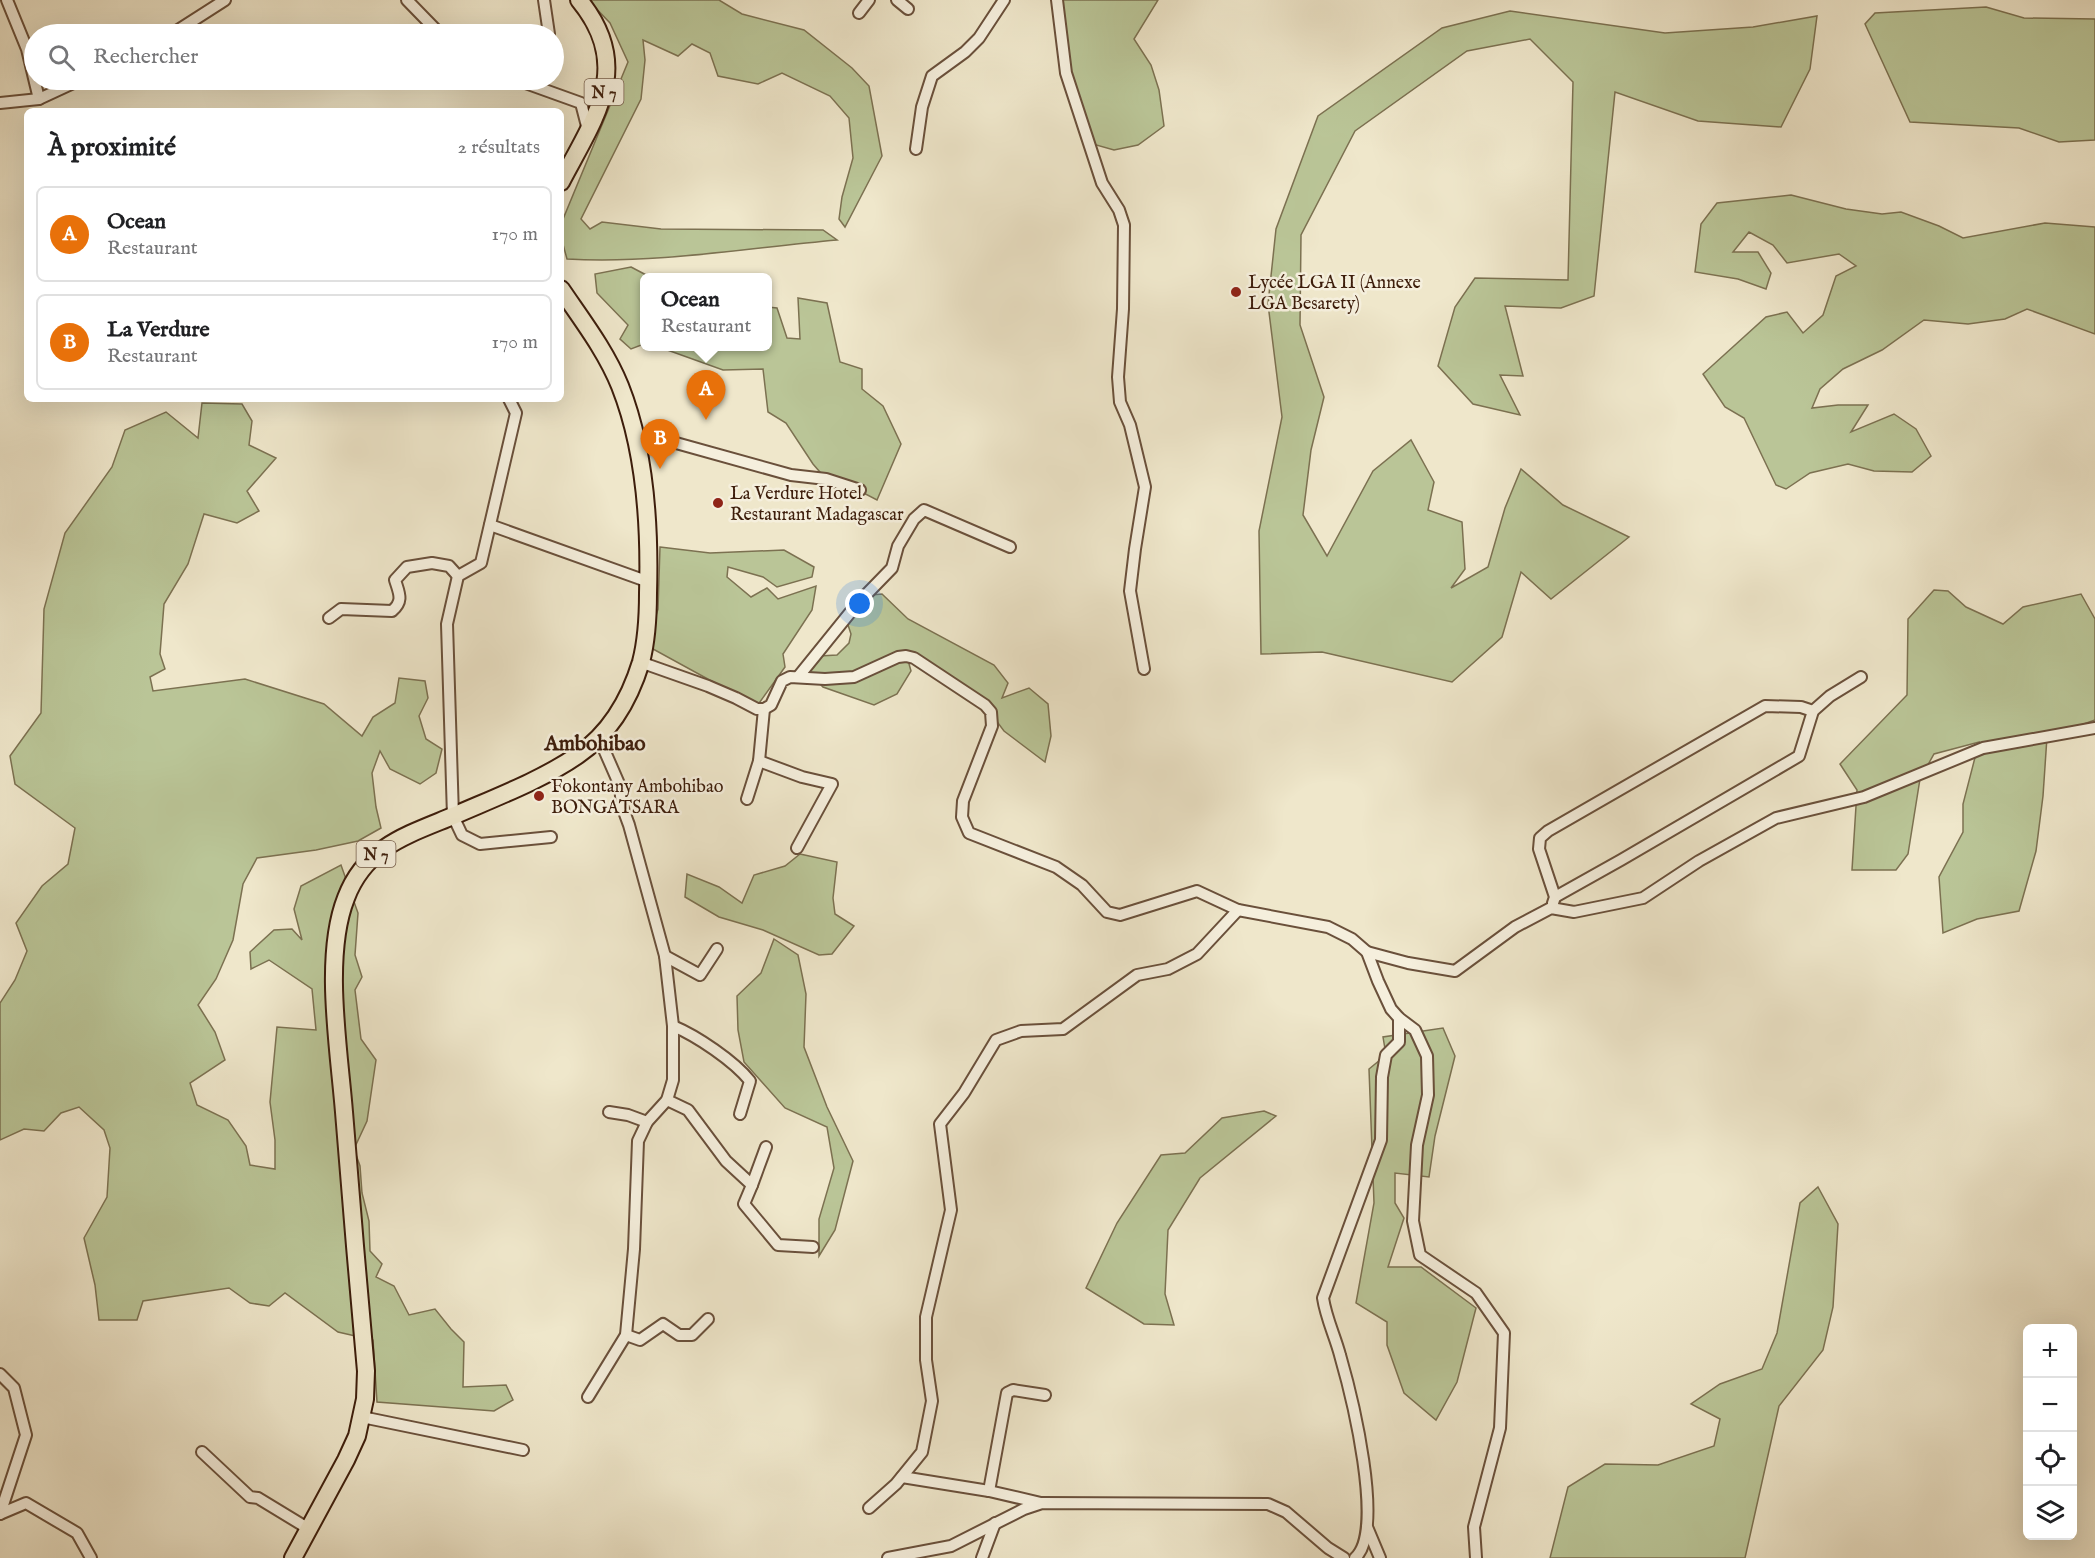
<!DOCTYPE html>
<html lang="fr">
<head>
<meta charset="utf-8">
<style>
	:root { --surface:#fff; --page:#f6f6f6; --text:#202124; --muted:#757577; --line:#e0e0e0; --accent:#8f2418 }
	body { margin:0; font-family:"IM FELL English",serif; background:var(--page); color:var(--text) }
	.controls { position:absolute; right:18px; bottom:18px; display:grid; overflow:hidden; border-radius:9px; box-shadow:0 6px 24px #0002 }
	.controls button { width:54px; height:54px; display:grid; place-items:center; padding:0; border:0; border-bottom:2px solid var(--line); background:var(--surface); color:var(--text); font:30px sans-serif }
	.you { position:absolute; left:860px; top:604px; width:21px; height:21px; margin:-15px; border:4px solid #fff; border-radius:50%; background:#1a73e8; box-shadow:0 0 0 9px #1a73e833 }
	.badge { display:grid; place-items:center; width:39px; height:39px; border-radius:50%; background:var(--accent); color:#fff; font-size:20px; font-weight:700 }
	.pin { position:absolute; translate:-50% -50px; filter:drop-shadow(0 2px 3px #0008) }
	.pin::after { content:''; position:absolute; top:32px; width:21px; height:18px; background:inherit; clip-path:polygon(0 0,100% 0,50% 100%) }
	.popup { position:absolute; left:640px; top:273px; width:132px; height:78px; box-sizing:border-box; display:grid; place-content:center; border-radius:9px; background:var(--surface); filter:drop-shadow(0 2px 4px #0005); font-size:20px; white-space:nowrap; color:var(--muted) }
	.popup b { font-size:22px; color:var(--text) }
	.popup::after { content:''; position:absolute; left:50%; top:100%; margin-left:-12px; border:12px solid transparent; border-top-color:var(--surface) }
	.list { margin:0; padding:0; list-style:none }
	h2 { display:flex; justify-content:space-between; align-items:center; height:78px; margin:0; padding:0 24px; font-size:26px }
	h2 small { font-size:20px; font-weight:400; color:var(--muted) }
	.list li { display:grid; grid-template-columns:39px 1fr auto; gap:18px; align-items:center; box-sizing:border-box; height:96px; margin:0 12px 12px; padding:0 12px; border:2px solid var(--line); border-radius:9px }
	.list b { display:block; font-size:22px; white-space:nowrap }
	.list p { margin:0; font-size:20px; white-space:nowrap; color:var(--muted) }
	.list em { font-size:20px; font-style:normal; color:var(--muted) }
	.icon { flex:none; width:33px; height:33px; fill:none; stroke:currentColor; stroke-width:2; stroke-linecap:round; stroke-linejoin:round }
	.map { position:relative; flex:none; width:2095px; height:1558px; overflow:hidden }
	.search { position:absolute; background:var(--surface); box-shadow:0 6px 24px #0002; left:24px; top:24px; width:540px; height:66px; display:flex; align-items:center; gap:15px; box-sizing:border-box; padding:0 21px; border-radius:33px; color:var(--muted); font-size:22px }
	.panel { position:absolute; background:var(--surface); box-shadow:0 6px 24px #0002; left:24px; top:108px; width:540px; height:294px; border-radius:9px }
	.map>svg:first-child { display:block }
	.green { fill:#bac597; stroke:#7c7151; stroke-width:1.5 }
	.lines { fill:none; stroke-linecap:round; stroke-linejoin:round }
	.minor-casing { stroke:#6a503b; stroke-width:14 }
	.primary-casing { stroke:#3d1d0b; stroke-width:20 }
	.minor { stroke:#f5efdd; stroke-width:10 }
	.primary { stroke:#efe7cb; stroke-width:16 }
	.poi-dot { fill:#8f2418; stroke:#f5efdd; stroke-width:2 }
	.labels { text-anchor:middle; stroke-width:5; stroke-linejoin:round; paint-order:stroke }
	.shield { fill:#f5efdd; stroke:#745c4a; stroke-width:1.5 }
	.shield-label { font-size:16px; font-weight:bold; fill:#3d1d0b }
	.poi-label { font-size:18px; fill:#3d1d0b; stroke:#f5efdd; text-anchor:start }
	.quarter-label { font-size:21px; font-weight:bold; fill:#3d1d0b; stroke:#f5efdd }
</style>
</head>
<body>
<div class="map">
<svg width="2095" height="1558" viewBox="0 0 2095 1558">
	<rect width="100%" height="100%" fill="#efe7cb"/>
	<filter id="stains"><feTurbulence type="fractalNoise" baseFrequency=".00333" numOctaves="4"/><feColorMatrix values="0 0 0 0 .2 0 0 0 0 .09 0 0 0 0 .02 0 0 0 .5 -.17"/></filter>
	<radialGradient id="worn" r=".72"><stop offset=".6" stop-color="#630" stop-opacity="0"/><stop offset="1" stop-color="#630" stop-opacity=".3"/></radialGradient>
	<g class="green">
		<path d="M588,0h131l23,14 62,16 48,38 17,18 13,70 -37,71 -6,-8 3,-22 11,-39 -4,-40 -19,-22 -48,-23 -24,11 -40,-8 -8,-23 -18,-9 -14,12 -35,-16 2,20 -4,39 -60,120 9,10 12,-7 59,7 162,1 14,10c-90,8 -180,24 -270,19l-6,-22v-13l67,-162 -18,-39z"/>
		<path d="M1055,0h103l-24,39 17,26 8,25 5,36 -26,19 -24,5 -25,-7 -13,-38z"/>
		<path d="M1986,7l38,11 71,1v121l-36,2 -40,-14 -109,-6 -45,-98 10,-11z"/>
		<path d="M1510,11l155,22 88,-6 64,-11 -7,53 -29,58 -83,-6 -83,-29 -21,204 -33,12 -56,-2 18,70 -23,-1 20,40 -47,-11 -35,-38 17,-59 20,-29 93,2 5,-198 -43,-43 -63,12 -112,80 -54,104 -1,90 24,72 -13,53 -8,65 24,41 46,-85 38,-31 23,42 -6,28 34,12 3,47 -14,19 37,-21 17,-59 16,-39 42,36 66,32 -78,62 -30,-27 -19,65 -50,45 -130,-30 -61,2 -2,-123 23,-114 -14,-113 8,-75 42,-113 124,-88z"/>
		<path d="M1791,195l55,14 36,5 19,-2 38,14 24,12 82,-15 50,4v107l-68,-25 -22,10 -37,5 -44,-4 -42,30 -39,19 -23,20 -8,19 26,-3h30l-17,27 43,-18 22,15 15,27 -19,16 -38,-1 -26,-7 -38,9 -24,16 -10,-4 -32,-67 -19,-11 -22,-33 63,-57 21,-5 16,21 20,-18 13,-39 20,-10 -17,-12 -52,9 -14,-18 -24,-13 -16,20h25l13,21 -5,16 -28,-10 -43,-7 6,-48 16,-21z"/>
		<path d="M631,267l19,10 -6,1v66l-13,5 -11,-10 8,-14 -31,-32 -2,-19z"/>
		<path d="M798,298l29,5 13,59 22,7v20l21,17 18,38 -24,56 -23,-12 -28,-9 -13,-15 -27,-41 -18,-11 -5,-43 -40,1 -64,-23 109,-1v-39l9,1 10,30 13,1z"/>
		<path d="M202,403l40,1 10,17 -3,24 27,13 -29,33 12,20 -22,12 -33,-9 -16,50 -24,40 -4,50 5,15 -15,8 3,14 92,-12 79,25 38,32 11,-19 22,-14 4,-25 26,3 3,17 -9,18 7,23 16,10 -6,24 -16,11 -30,-15 -10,-18 -8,22 4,34 5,21 -23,13 -42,9 -59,8 -14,26 -10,56 -17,39 -18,26 17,27 10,28 -35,23 7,22 31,15 18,26 4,19 25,4v-29l-5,-38 7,-75 39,3 -4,-41 -43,-29 -18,9 -1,-17 24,-22 18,-1 10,11 -8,-31 7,-23 40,-21 17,48 -3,42 7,22 -7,13 6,49 15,21 -9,61 -13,28 6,17 2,27 7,28 1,30 12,13 -6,13 18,9 15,29 26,-6 16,20 13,13 -1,45 43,-2 7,15 -19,11 -117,-9 -4,-62 -35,-8 -53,-39 -16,13 -19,-3 -21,-15 -86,13 -6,19h-38l-4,-35 -11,-47 23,-41 3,-49 -6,-18 -25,-23 -18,6 -17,18 -20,-2 -24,11v-137l15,-23 12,-29 -11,-28 26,-37 26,-22 7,-36 -60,-44 -5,-28 31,-43 3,-104 21,-76 47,-66 13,-37 41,-18 32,26z"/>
		<path d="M660,547l50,6 74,-3 30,17 -2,10 -35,10 -14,-10 -35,-10 -1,10 24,20 16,-9 11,11 38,-13 -4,24 -29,44 2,13 -28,39 -104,-57 -1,-21 6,-19z"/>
		<path d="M1934,590l14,1 18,16 37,17 20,-17 58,-13 14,25v101l-48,17 -4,59 -7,55 -17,60 -42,8 -34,14 -4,-56 24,-45v-28l16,-62 -45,12 -14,25 -12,75 -12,16h-44l5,-80 -17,-26 67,-69 1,-76z"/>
		<path d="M882,594l26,25 86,46 14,18 -6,15 27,-10 19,16 3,32 -6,26 -41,-31 -15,-20 -83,-58 5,18 -14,23 -23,11 -51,-18 -20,-21 16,-10 18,-1 12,-12 2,-9 -3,-9 13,-29z"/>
		<path d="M800,854l37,8 -4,36 2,16 19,12 -22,28 -13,1 -56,-25 -44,-13 -34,-20 2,-23 32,13 23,16 12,-28 31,-9z"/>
		<path d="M774,939l24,16 8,39 -2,53 23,60 26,54 -18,69 -16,26v-37l15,-51 -7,-41 -42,-19 -41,-46 -6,-32 -1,-34 24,-23z"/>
		<path d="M1443,1028l12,28 -20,80 -6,41 -34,-4v30l9,15 -16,49h33l55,41 -19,74 -21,38 -32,-27 -17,-48v-23l-31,-19 18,-100 -5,-134 17,-14 -3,-18z"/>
		<path d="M1264,1111l12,5 -76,62 -32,52 -3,64 9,31 -30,-1 -58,-36 31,-65 44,-68 24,-2 37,-35z"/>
		<path d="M1818,1187l20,37 -5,83 -10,43 -44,56 -34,152h-195l18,-71 37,-23 53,1 56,-19 6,-27 -29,-15 29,-20 42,-15 15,-36 23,-130z"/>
	</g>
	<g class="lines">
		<g class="minor-casing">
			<g id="minor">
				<path d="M7,0l20,49 12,50"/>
				<path d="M407,0l33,34"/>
				<path d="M544,0l5,34"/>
				<path d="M897,0l11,9"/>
				<path d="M1057,0l9,73 36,110 17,27 5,15 -1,84 -5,68 2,25 10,23 15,62 -10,62 -5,42 14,78"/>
				<path d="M859,13l10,-13"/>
				<path d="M172,34l53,-34"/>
				<path d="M517,80l64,23 7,27"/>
				<path d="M0,103l39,-4 41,-19"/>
				<path d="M916,149l6,-42 10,-31 33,-24 14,-14 25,-38"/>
				<path d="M509,399l7,14 -35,150 -23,13 -11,48 6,192 9,19 18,9 71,-7"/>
				<path d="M637,441l19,-2 20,4 115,32 35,4 34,11"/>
				<path d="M490,525l159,57"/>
				<path d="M329,618l12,-9 51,2c12,-10 7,-18 3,-31l12,-13 25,-4 17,3 9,10"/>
				<path d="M640,662l68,24 28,12 21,11h7l7,-4 11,-24 8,-4 35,2 29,-2 44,-20 8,-1 8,2 71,47 6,7 1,14 -29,75 -1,16 7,16 87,34 26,18 25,27 13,3 77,-24 41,19 90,17 24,12 15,13 11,29 13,28 8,9 16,12 12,26 1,39 -11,50 -4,76 7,34 56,38 28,40 -4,95 -26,99 2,31"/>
				<path d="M798,677l59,-73 35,-36 6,-22 16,-27 10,-9 86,37"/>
				<path d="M759,761l43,16 30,7 -35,64"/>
				<path d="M747,799l12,-38 5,-52"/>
				<path d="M1555,897l66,-37 178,-104 14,-45 17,-15 31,-19"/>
				<path d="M1553,903l2,-6 -16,-48 1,-11 8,-7 217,-125 36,1 12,4"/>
				<path d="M1367,952l41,11 47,8 60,-44 36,-19 23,4 69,-14 56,-37 77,-43 88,-21 119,-49 112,-20"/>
				<path d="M665,956l35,19 17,-26"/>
				<path d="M673,1026c24,10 61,35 77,55l-10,33"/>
				<path d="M667,1100l21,10 38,51 26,24 -8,19 34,41 35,2"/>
				<path d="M609,1112l19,3 19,7"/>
				<path d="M752,1185l14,-38"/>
				<path d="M626,1335l14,5 23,-16 16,11h13l16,-16"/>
				<path d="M0,1374l14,14 12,47 -26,79"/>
				<path d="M588,1397l38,-62 8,-86 4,-108 9,-19 20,-22 6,-20v-54l-8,-70 -36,-131 -7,-19 -2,-20 -21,-48"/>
				<path d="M362,1417l161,33"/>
				<path d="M202,1452l48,45 8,1 51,31"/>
				<path d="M902,1477l87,14 52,12"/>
				<path d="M989,1491l18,-98 6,-3 32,5"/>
				<path d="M869,1508l27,-24 26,-32 10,-51 -6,-41v-43l25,-107 -11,-86 24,-31 32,-53 25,-9 42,-2 74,-54 31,-6 29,-15 41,-44"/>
				<path d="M0,1514l26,-11 51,30 14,25"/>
				<path d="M1367,1527l13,31"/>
				<path d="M888,1558l63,-12 73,-37 18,-6 226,1 18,8 42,36 16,10"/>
				<path d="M982,1558l13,-35"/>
				<path d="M1355,1558c31,-27 -4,-165 -15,-203 -5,-19 -14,-37 -17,-57l58,-158 1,-63 4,-22 13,-13v-24"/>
			</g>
		</g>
		<g class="primary-casing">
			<g id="primary">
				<path d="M561,182c34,-65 73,-115 18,-182"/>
				<path d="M293,1558l53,-98 11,-24 8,-37 1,-28c-8,-86 -15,-173 -22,-259 -5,-63 -21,-156 2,-214 19,-51 61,-63 107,-82 41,-18 89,-36 125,-61 32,-22 52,-57 63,-93 6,-23 7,-46 7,-69 2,-67 -3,-144 -28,-207 -14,-35 -38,-66 -59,-97"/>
			</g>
		</g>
		<use href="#minor" class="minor"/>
		<use href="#primary" class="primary"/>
	</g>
	<g class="poi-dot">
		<circle cx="1236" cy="292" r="6"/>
		<circle cx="718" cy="503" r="6"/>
		<circle cx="539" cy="796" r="6"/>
	</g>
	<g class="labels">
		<g class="shield">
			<rect x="584.5" y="79" width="39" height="26" rx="4.5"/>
			<rect x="356.5" y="841" width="39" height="26" rx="4.5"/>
		</g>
		<g class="shield-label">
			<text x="604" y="98">N 7</text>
			<text x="376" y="860">N 7</text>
		</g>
		<g class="poi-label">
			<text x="1248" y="288">Lycée LGA II (Annexe<tspan x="1248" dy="21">LGA Besarety)</tspan></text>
			<text x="730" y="499">La Verdure Hotel<tspan x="730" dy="21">Restaurant Madagascar</tspan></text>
			<text x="551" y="792">Fokontany Ambohibao<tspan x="551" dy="21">BONGATSARA</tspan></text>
		</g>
		<g class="quarter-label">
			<text x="595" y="750">Ambohibao</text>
		</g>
	</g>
	<rect width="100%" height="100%" filter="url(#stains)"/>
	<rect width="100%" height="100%" fill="url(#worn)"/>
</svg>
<div class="controls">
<button>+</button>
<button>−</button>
<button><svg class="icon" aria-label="locate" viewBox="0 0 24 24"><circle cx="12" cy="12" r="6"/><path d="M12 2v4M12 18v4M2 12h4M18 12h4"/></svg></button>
<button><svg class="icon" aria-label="layers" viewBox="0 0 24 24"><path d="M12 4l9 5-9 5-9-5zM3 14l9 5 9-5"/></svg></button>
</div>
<div class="you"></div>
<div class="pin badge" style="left:706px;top:420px;background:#e8710a">A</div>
<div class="popup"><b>Ocean</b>Restaurant</div>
<div class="pin badge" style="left:660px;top:469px;background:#e8710a">B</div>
<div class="search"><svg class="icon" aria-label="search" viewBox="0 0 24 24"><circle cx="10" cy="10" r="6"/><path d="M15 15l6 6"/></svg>Rechercher</div>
<section class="panel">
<h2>À proximité<small>2 résultats</small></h2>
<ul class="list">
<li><span class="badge" style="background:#e8710a">A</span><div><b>Ocean</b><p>Restaurant</p></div><em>170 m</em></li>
<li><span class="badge" style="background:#e8710a">B</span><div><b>La Verdure</b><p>Restaurant</p></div><em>170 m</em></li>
</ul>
</section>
</div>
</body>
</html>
